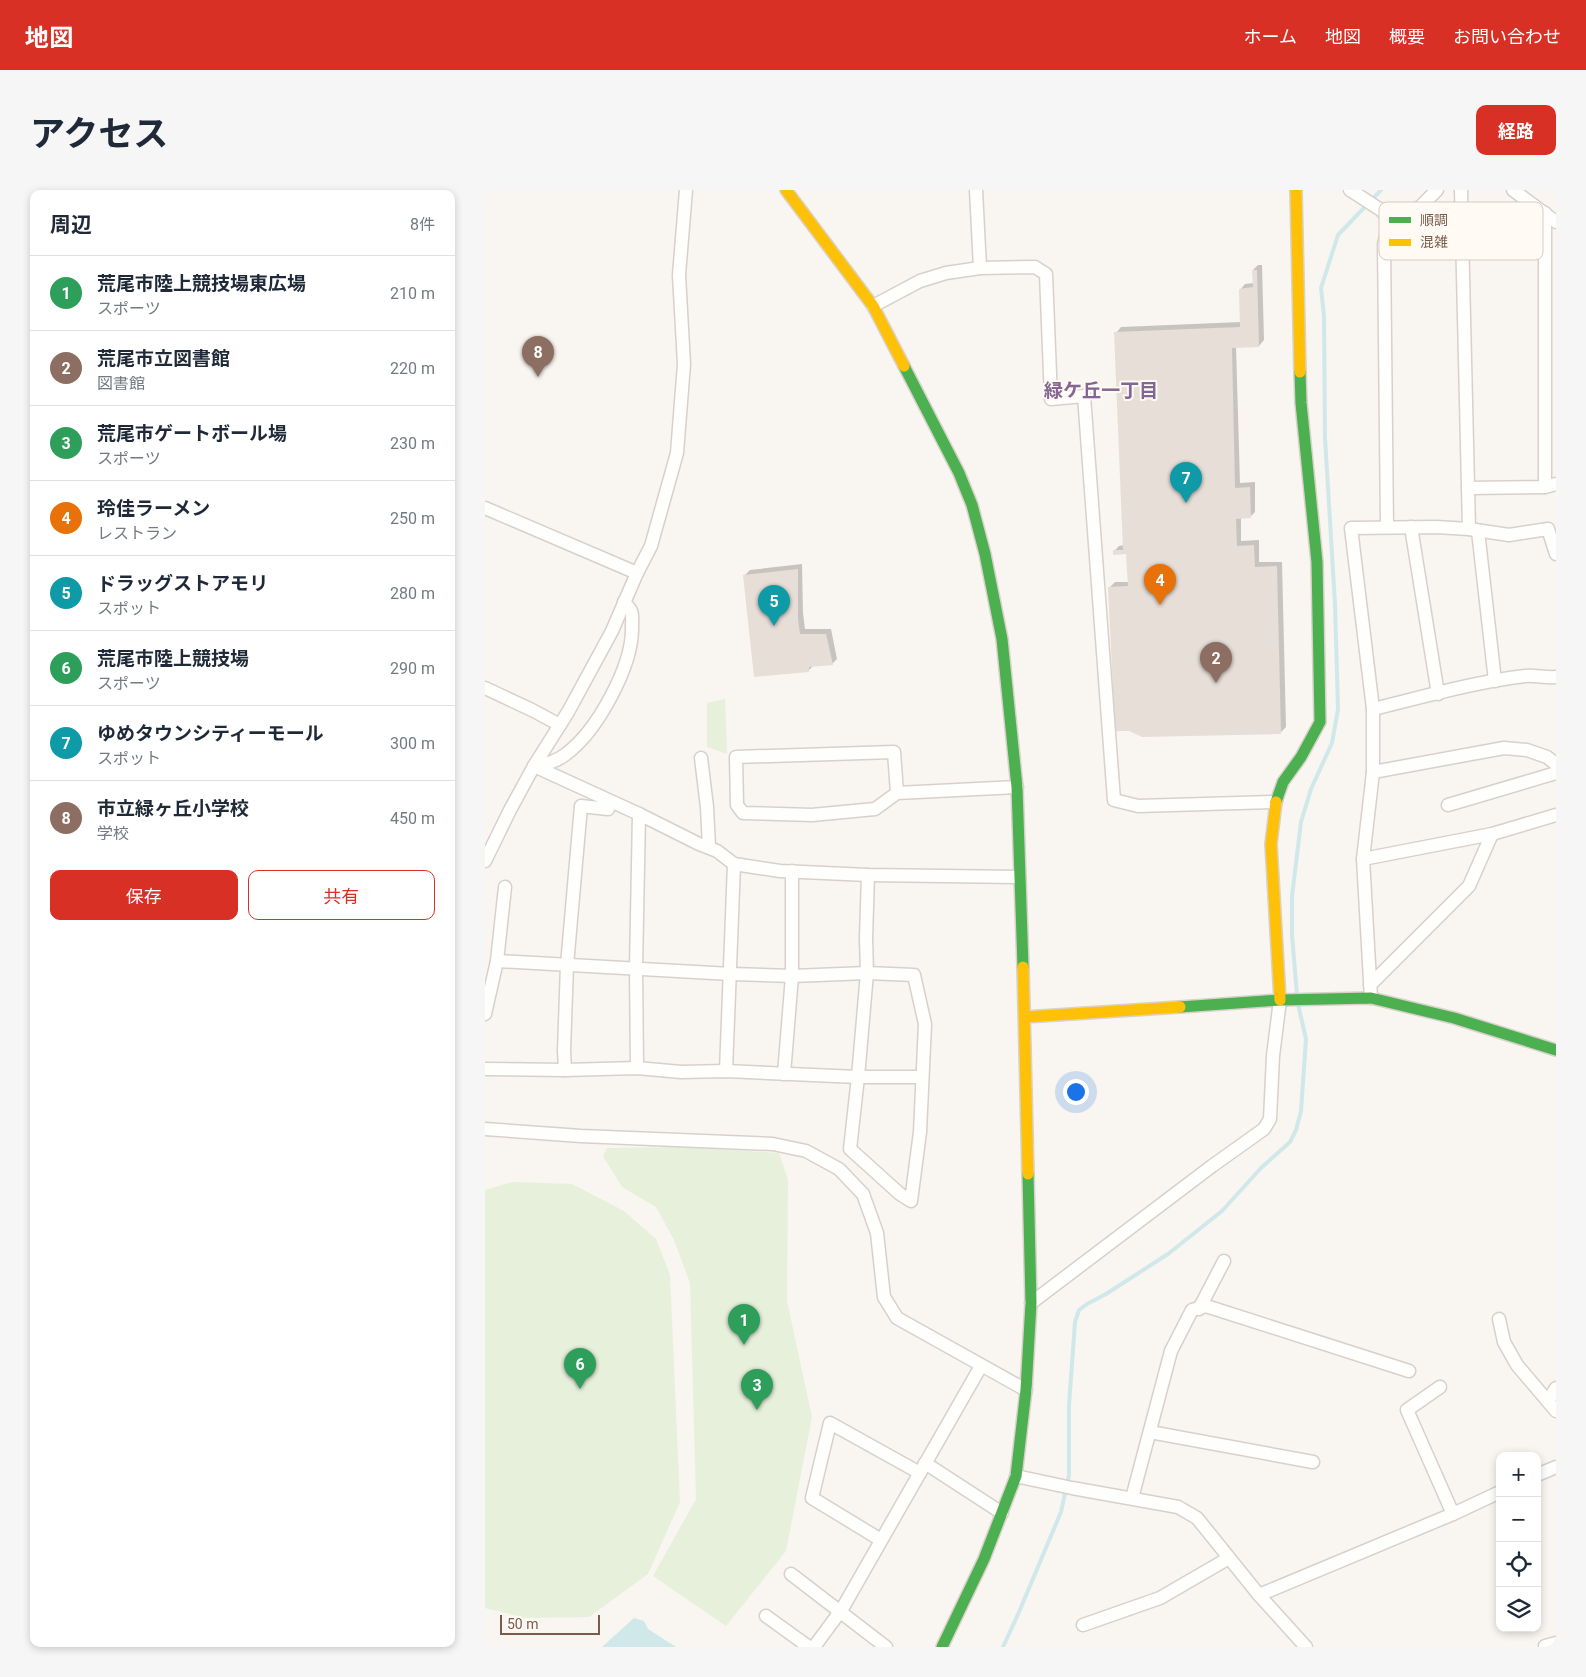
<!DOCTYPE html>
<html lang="ja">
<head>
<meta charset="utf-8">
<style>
	:root { --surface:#fff; --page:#f6f6f7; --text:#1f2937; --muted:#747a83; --line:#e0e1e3; --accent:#d93025 }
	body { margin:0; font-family:Roboto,"Noto Sans JP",sans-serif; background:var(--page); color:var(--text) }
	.controls { position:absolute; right:15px; bottom:15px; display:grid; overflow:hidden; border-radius:10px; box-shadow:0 2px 8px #0003 }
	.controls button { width:45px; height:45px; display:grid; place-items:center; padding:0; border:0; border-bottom:1px solid var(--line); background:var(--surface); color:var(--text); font:25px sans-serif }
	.scale { position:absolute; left:15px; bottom:12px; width:100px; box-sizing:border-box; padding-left:5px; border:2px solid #7a5c4d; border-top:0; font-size:14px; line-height:18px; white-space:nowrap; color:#7a5c4d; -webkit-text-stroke:4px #fffaf3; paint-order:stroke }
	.you { position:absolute; left:590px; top:901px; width:18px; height:18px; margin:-12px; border:4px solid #fff; border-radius:50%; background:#1a73e8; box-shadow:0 0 0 8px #1a73e833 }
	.badge { display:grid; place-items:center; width:32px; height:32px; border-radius:50%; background:var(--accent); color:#fff; font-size:16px; font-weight:700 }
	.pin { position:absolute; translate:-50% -41px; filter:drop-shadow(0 1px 2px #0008) }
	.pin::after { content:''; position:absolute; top:26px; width:18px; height:15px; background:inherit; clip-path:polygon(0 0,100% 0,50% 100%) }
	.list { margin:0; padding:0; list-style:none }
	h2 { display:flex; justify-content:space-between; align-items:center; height:65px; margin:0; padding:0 20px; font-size:21px }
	h2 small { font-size:16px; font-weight:400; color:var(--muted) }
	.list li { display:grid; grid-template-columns:32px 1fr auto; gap:15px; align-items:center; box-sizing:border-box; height:75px; padding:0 20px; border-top:1px solid var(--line) }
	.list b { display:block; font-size:19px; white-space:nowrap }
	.list p { margin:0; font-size:16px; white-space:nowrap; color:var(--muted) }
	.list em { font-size:16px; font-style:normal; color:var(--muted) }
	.actions { display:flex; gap:10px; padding:15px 20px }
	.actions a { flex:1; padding:11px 0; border:1px solid var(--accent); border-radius:10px; text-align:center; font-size:18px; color:var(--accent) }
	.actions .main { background:var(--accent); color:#fff }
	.icon { flex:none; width:28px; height:28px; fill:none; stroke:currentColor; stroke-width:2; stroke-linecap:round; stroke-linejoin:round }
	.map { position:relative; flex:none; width:1071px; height:1457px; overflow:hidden; border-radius:10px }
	header { display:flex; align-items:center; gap:30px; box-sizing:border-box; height:70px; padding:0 25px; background:var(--accent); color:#fff }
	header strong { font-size:24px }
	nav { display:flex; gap:28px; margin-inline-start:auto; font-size:18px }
	.intro { display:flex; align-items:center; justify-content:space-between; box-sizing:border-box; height:120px; padding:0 30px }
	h1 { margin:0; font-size:35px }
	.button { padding:12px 22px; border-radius:10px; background:var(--accent); color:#fff; font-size:18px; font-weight:700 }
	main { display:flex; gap:30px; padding:0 30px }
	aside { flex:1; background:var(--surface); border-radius:10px; box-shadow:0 2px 8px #0003 }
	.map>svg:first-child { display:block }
	.green { fill:#e7f0db }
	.water { fill:#d0e8ea }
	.shadow { fill:#0003 }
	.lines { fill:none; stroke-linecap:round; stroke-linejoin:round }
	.stream { stroke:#d0e8ea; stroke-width:4 }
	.building { fill:#e6ded7 }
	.street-casing { stroke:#d7d1cb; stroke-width:15 }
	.fast-casing { stroke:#d9d2cb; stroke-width:14 }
	.slow-casing { stroke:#d9d2cb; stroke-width:14 }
	.street { stroke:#fefefd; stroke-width:12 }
	.fast { stroke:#4caf50; stroke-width:11 }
	.slow { stroke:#ffc107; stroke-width:11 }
	.labels { text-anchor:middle; stroke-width:4; stroke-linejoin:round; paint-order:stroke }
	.neighbourhood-label { font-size:19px; font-weight:bold; fill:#846695; stroke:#fffaf3 }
	.key { fill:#fffaf3; stroke:#d7cbc1; stroke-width:1 }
	.key-label { font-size:14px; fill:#7a5c4d }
</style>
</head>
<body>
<header>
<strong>地図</strong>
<nav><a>ホーム</a><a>地図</a><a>概要</a><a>お問い合わせ</a></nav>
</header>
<div class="intro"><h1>アクセス</h1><a class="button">経路</a></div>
<main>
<aside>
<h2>周辺<small>8件</small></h2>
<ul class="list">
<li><span class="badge" style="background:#2e9e5b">1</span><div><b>荒尾市陸上競技場東広場</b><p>スポーツ</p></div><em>210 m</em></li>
<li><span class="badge" style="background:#8d6e63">2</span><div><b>荒尾市立図書館</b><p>図書館</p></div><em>220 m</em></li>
<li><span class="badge" style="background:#2e9e5b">3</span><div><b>荒尾市ゲートボール場</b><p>スポーツ</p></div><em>230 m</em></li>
<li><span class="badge" style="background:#e8710a">4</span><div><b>玲佳ラーメン</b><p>レストラン</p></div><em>250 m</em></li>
<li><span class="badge" style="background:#0f9aa8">5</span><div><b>ドラッグストアモリ</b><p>スポット</p></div><em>280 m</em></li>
<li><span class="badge" style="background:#2e9e5b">6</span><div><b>荒尾市陸上競技場</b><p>スポーツ</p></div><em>290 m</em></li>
<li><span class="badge" style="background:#0f9aa8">7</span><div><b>ゆめタウンシティーモール</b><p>スポット</p></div><em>300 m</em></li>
<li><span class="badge" style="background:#8d6e63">8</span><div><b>市立緑ヶ丘小学校</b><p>学校</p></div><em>450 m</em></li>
</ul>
<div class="actions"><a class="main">保存</a><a>共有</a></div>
</aside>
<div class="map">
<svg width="1071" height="1457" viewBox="0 0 1071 1457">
	<rect width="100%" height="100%" fill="#f9f5f0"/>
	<g class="green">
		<path d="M240,509l2,55 -20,-7v-44z"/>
		<path d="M198,957l96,6 9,27 -1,121 25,116 -26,134 -60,75 -73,-50 43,-77 -6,-216 -16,-43 -18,-33 -34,-20 -19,-31 4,-8z"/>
		<path d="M28,992l59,2 52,27 32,28 14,36 10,227 -32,72 -59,43 -62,1 -42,-10v-418z"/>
	</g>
	<path class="water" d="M149,1428l10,3 4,8 28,18h-74z"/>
	<g class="shadow">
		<path d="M773,75h4l2,75 -5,6h-23l4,137 15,-1v30l-5,5h-9v24l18,-1v22h23l4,165 -5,5 -172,-144 6,-6h14l-1,-29 -14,-2 5,-5 5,-1 -8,-212 5,-6 120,-5 -1,-32 5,-6 9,-1 -1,-13z"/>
		<path d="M317,374l1,49 2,16h26l6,30 -5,5 -18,1 -5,5 -64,-95 5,-5z"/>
	</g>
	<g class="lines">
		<g class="stream">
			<path d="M812,805l-5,-60v-39l9,-74 10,-33 21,-46 6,-34 -3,-105 -10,-166 -1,-122 -3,-28 17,-53 43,-45"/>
			<path d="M518,1457l16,-35 42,-100 8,-37v-70l6,-83 4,-12 8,-6 19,-10 62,-40 54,-43 39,-43 29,-26 6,-12 5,-19 5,-72 -8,-35"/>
		</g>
	</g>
	<g class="building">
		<path d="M767,80h5l2,77 -27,1 3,140 15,-1 1,31 -15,1 1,27 17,-1 1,22 22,-1 4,168 -139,3 -13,-6h-14l-7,-144 20,-1 -2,-32 -13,1v-5h10l-9,-218 126,-5 -1,-38 14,-2z"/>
		<path d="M313,379v50l2,15h26l7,31 -24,2v5l-55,5 -11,-102z"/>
	</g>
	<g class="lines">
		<g class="street-casing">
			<g id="street">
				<path d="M491,0l4,78"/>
				<path d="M865,0l31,20 9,10"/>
				<path d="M976,0l8,339"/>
				<path d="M1028,0l43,32"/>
				<path d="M1060,23v274"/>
				<path d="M905,30l30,-13 17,-17"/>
				<path d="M388,116l47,-25 26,-8 34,-5 55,-1 11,7 5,125 33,-3 30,404 24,6 138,-4"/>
				<path d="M983,298l77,-1 11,-3"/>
				<path d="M0,318l152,65"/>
				<path d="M902,337l-3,-283 6,-24"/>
				<path d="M926,337l27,167"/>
				<path d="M993,341l17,150"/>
				<path d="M0,498l47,22 28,15"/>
				<path d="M888,519c50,-12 101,-27 152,-33 10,-1 21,2 31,1"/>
				<path d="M216,568l6,49 2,40"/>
				<path d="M49,576l105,48 60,30 18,7 17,13 46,7 88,4 151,2"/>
				<path d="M49,576c12,-2 22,-4 32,-12 31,-23 67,-88 66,-127 0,-5 1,-11 -1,-16 -1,-3 -5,-6 -7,-9"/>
				<path d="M888,582l131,-24 23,2 20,7 9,7"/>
				<path d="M412,603l-3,-41 -158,5 1,48 6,8 69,2 63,-6 22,-16 120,-6"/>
				<path d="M963,615l108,-32"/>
				<path d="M878,669l129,-25 64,-19"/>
				<path d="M0,671l25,-51 24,-44 34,-54 44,-81 25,-58 14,-27 26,-93 7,-89 -5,-89 7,-85"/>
				<path d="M12,771l234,13 61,2 75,-3 47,2 11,49 -5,108 -9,69 -11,-7 -50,-45 8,-72h64"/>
				<path d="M885,795l99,-99 23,-52"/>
				<path d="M886,808l-8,-139 10,-87v-63l-22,-181 85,-1 33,2 40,6 39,-6 8,25"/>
				<path d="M0,824l12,-53 8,-74"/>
				<path d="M152,878l-1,-100 3,-154"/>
				<path d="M0,879l80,1 72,-2 44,4 45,-1 132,6 9,-104 -1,-35 2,-63"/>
				<path d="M80,880l-1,-19 3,-86 14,-159 27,3 2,-8"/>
				<path d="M241,881l8,-207"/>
				<path d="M299,884l8,-98v-105"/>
				<path d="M0,939l96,7 192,8 33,7 33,18 24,25 14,39 7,64 13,21 129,72"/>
				<path d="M546,1113l181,-137 52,-37 6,-10 3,-63 7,-56"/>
				<path d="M714,1119l25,-48"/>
				<path d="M1014,1129l5,23 13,23 39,46"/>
				<path d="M955,1197l-33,23 46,104"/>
				<path d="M1063,1211l8,-13"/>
				<path d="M665,1242l163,30"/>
				<path d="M440,1273l77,50"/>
				<path d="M1052,1285l19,-8"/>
				<path d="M531,1286l56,12 106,19 19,11 62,77 47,52"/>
				<path d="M647,1308l39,-147 21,-41 14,-4 203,65"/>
				<path d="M396,1350l-69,-42 18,-75 90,50"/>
				<path d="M306,1384l95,73"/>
				<path d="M774,1405l194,-81 47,-22"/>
				<path d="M281,1426l43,31"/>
				<path d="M598,1435l77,-27 69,-40"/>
				<path d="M1060,1456l11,-3"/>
				<path d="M329,1457l28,-38 139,-243"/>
			</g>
		</g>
		<g class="fast-casing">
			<g id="fast">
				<path d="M419,176l55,107 13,32 13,49 17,85 15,148 6,180"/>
				<path d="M791,612l7,-20 18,-25 19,-35 -3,-160 -16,-159 -1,-31"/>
				<path d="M695,817l100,-7 91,-2 83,20 102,32"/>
				<path d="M457,1457l42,-88 32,-83 10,-86 5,-87 -3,-129"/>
			</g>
		</g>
		<g class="slow-casing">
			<g id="slow">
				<path d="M301,0l87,116 31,60"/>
				<path d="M811,0l4,182"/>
				<path d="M791,612l-5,42 9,156"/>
				<path d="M538,777l5,207"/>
				<path d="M540,827l155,-10"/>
			</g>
		</g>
		<use href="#street" class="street"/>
		<use href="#fast" class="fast"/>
		<use href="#slow" class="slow"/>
	</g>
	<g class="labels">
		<g class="neighbourhood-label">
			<text x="616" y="207">緑ケ丘一丁目</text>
		</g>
	</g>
	<rect x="894" y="12" width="164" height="58" rx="8" class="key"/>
	<rect x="904" y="27" width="22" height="6" fill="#4caf50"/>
	<rect x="904" y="49" width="22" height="7" fill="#ffc107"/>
	<g class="key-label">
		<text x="935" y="35">順調</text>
		<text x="935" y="57">混雑</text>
	</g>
</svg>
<div class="controls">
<button>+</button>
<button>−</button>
<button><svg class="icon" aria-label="locate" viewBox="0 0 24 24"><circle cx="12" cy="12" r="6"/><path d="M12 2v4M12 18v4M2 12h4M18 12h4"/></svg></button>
<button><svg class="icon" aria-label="layers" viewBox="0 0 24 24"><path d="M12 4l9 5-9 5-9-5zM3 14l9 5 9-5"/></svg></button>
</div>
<div class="scale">50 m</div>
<div class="you"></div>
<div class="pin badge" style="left:259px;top:1155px;background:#2e9e5b">1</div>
<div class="pin badge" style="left:731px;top:493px;background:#8d6e63">2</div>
<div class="pin badge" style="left:272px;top:1220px;background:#2e9e5b">3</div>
<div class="pin badge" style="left:675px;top:415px;background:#e8710a">4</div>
<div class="pin badge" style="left:289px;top:436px;background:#0f9aa8">5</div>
<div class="pin badge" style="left:95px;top:1199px;background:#2e9e5b">6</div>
<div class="pin badge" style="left:701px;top:313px;background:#0f9aa8">7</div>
<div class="pin badge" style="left:53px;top:187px;background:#8d6e63">8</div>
</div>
</main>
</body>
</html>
